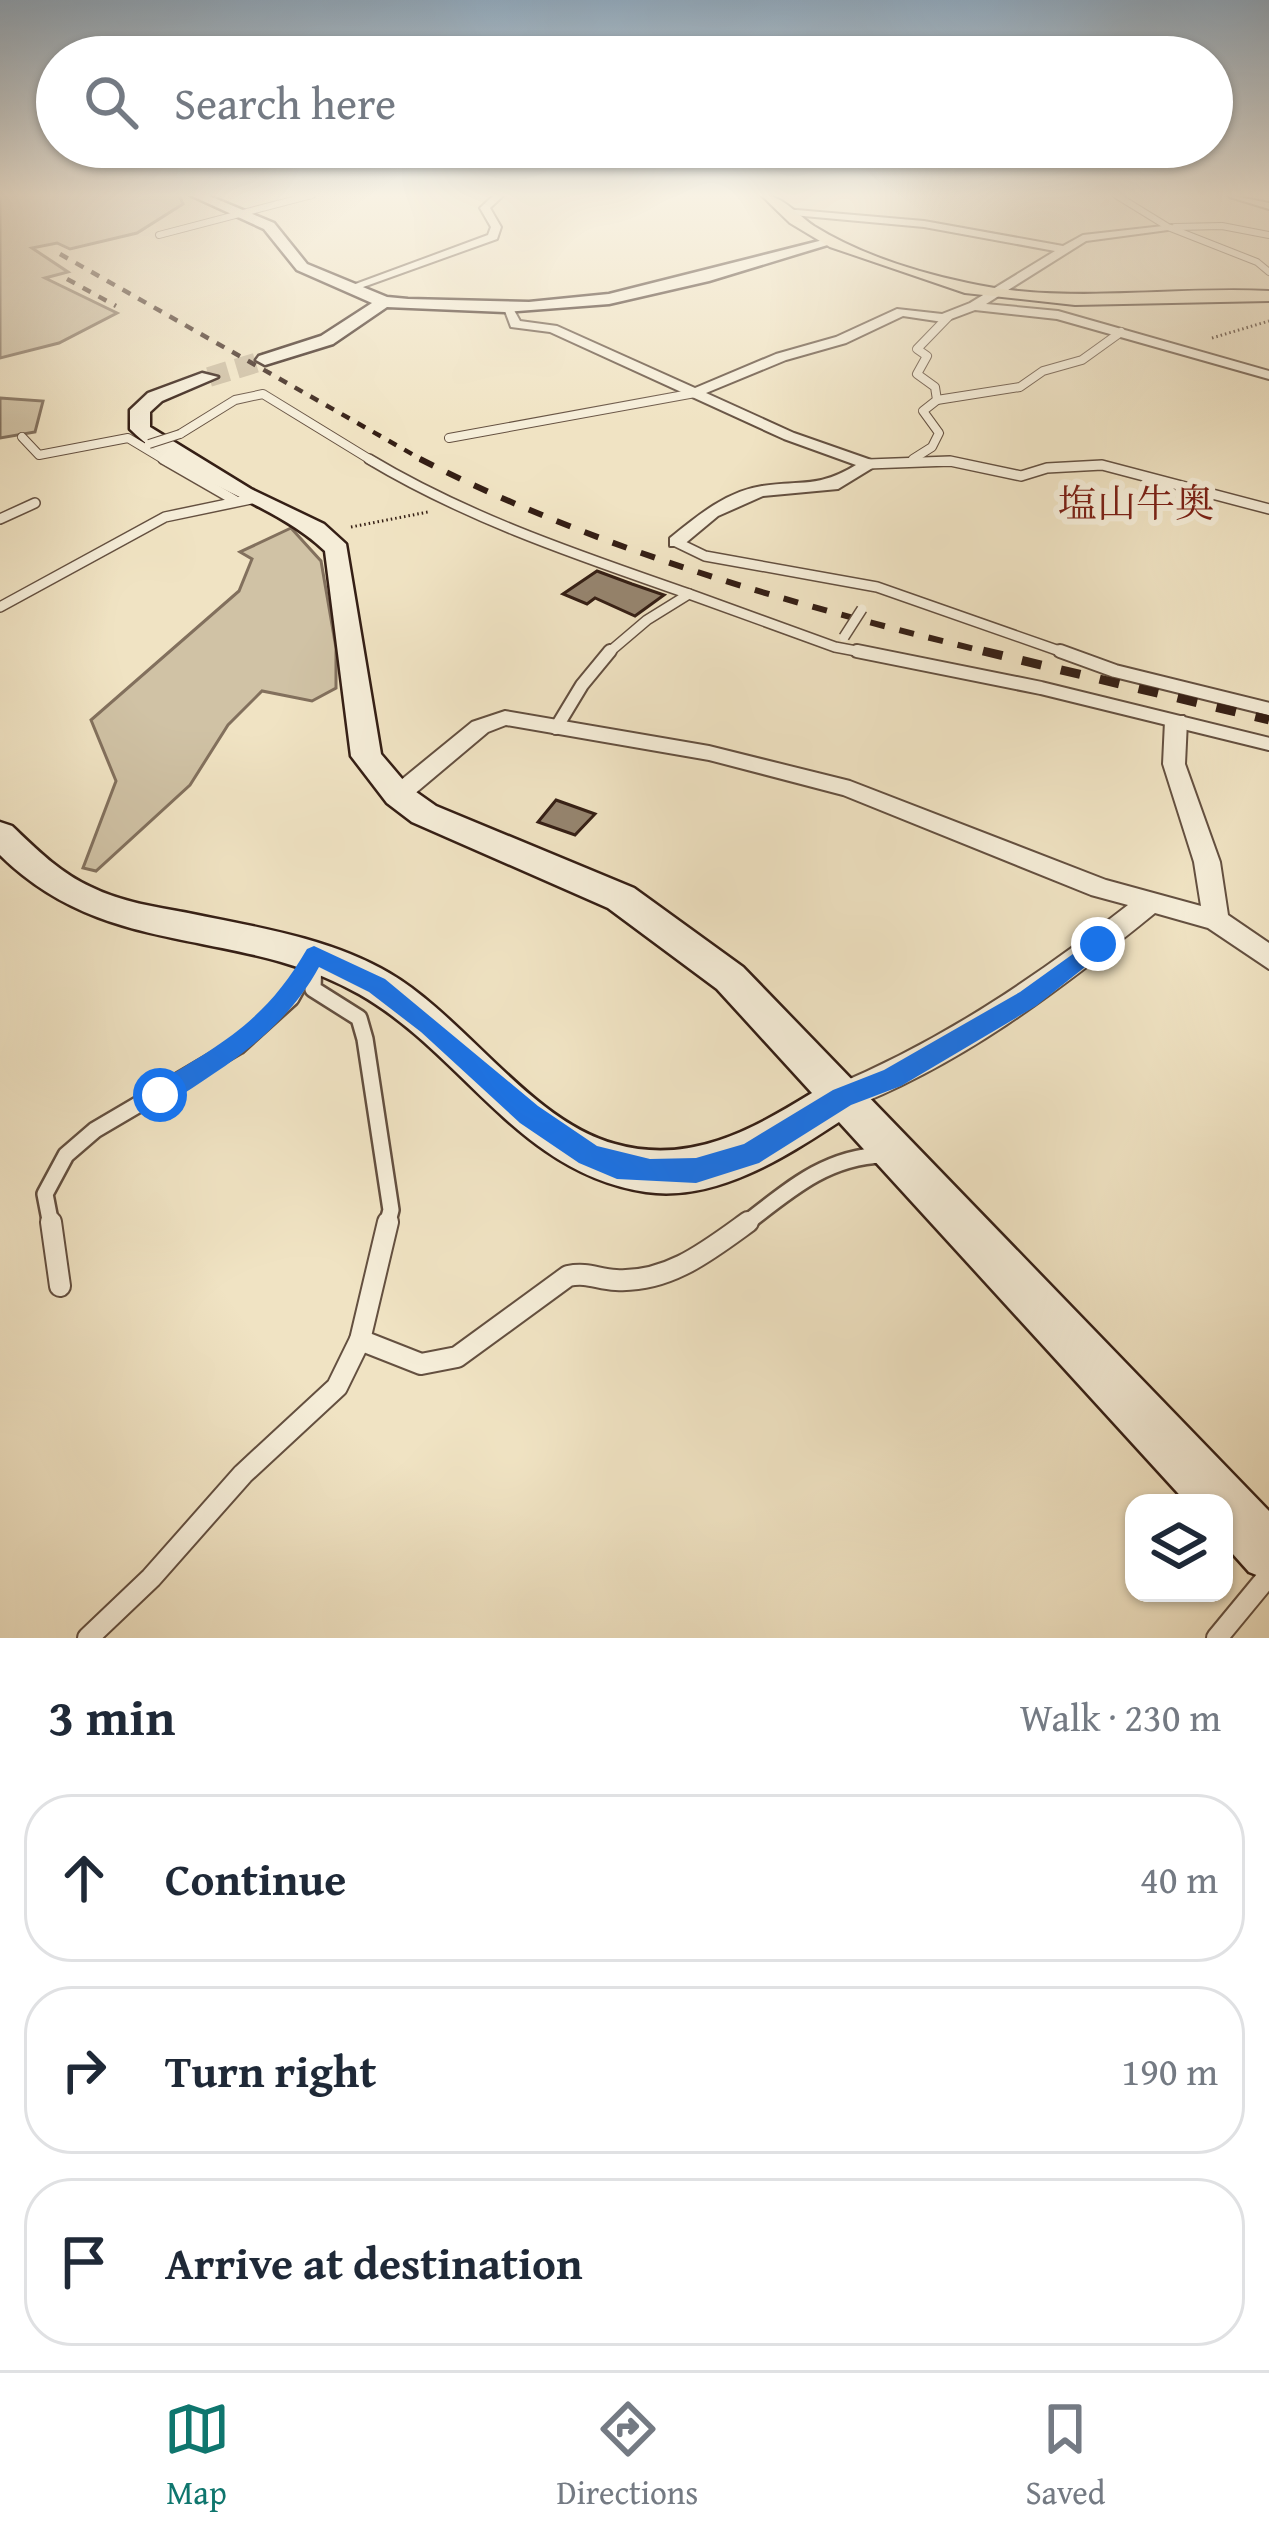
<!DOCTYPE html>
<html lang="en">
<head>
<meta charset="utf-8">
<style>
	:root { --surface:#fff; --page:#f6f6f7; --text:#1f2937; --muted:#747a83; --line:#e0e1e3; --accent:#0f766e }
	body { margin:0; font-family:"Gentium Book Plus","Noto Serif JP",serif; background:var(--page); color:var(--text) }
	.controls { position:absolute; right:36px; bottom:36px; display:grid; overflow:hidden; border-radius:24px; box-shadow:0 3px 9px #0004 }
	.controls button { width:108px; height:108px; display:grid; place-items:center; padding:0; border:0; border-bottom:3px solid var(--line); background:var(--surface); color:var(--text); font:60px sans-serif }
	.stop { position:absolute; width:36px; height:36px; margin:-27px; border:9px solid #1a73e8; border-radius:50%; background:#fff }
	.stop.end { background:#1a73e8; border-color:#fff; box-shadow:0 3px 12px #0008 }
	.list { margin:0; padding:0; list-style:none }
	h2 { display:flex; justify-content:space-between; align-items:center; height:156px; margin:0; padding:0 48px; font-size:51px }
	h2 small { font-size:39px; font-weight:400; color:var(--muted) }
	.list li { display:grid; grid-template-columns:78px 1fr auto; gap:36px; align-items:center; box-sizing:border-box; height:168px; margin:0 24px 24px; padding:0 24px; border:3px solid var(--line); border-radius:48px }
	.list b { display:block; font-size:45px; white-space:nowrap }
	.list em { font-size:39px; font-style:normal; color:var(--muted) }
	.icon { flex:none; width:66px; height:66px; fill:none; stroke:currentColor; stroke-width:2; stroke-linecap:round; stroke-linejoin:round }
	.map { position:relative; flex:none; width:1269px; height:1638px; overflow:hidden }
	.search { position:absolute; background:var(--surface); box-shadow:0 3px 9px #0004; left:36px; right:36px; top:36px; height:132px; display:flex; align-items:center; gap:30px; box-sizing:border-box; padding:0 42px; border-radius:66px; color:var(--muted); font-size:45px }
	.sheet { height:732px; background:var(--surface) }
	nav { display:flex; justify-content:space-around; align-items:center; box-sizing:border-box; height:168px; border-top:3px solid var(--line); background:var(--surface); font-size:33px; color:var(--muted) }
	nav a { display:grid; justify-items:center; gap:6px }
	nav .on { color:var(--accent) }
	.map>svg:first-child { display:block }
	.green { fill:#d0c2a5; stroke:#82705d; stroke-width:3 }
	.building { fill:#96856f; stroke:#351f15; stroke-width:3 }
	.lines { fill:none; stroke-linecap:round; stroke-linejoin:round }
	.secondary-tunnel { stroke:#cbbca0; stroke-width:20; stroke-dasharray:20 9; stroke-linecap:butt }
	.lane-far5-casing { stroke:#645040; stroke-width:8 }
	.lane-far4-casing { stroke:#645040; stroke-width:10 }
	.lane-far3-casing { stroke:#645040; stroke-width:12 }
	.lane-far2-casing { stroke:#645040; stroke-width:16 }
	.lane-far1-casing { stroke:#645040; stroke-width:20 }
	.lane-casing { stroke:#645040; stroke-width:24 }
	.street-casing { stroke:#645040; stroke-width:4 }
	.secondary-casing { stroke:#351f15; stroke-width:5 }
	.primary-casing { stroke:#351f15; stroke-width:4 }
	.path { stroke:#351f15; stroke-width:3; stroke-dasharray:1.5 3; stroke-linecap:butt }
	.lane-far5 { stroke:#f5edd8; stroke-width:6 }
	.lane-far4 { stroke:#f5edd8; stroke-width:8 }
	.lane-far3 { stroke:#f5edd8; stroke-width:9 }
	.lane-far2 { stroke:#f5edd8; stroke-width:12 }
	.lane-far1 { stroke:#f5edd8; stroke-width:15 }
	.lane { stroke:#f5edd8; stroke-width:20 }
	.street { fill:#f5edd8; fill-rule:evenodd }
	.secondary { fill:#f5edd8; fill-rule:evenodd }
	.primary { fill:#f0e3c3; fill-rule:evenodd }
	.rail-far2 { stroke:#351f15; stroke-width:4.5; stroke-dasharray:9 9; stroke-linecap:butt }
	.rail-far1 { stroke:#351f15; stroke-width:6; stroke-dasharray:15 15; stroke-linecap:butt }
	.rail { stroke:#351f15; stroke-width:9; stroke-dasharray:20 20; stroke-linecap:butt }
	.lane-bridge-far1-casing { stroke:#645040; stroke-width:10; stroke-linecap:butt }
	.lane-bridge-casing { stroke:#645040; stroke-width:12; stroke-linecap:butt }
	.lane-bridge-far1 { stroke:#f5edd8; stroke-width:8 }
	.lane-bridge { stroke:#f5edd8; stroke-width:9 }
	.route { fill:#1a73e8 }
	.labels { text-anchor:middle; stroke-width:12; stroke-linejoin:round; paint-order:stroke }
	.far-quarter-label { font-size:39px; fill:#7a1f14; stroke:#f5edd8 }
</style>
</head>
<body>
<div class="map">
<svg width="1269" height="1638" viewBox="0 0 1269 1638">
	<rect width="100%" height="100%" fill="#f0e3c3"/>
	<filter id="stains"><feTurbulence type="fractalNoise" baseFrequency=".00167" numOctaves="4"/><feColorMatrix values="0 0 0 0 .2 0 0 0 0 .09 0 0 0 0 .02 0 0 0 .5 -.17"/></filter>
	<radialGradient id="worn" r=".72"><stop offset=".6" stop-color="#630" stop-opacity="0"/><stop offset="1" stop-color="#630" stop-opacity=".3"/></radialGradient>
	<g class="green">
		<path d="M0,195h179l4,9 -46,29 -67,16 -13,-6 -25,5 36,24 -23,6 72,35 -58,30 -59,15z"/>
		<path d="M0,398l43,3 -8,31 -35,6z"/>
		<path d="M291,528l30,33 15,87v40l-24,13 -50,-10 -34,34 -38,60 -94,86 -13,-3 33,-87 -25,-61 148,-129 13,-32 -12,-7z"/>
	</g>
	<g class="building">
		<path d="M597,571l35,13 32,11 -29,21 -40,-18 -8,6 -24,-10z"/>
		<path d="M556,800l39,14 -20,21 -37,-13z"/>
	</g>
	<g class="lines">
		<path class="secondary-tunnel" d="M209,377l56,-17"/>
		<g class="lane-far5-casing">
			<g id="lane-far5">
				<path d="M1116,195l52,32 89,35 12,10"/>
				<path d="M1175,227l47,-1 47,9"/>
				<path d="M159,235l153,-40"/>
			</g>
		</g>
		<g class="lane-far4-casing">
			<g id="lane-far4">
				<path d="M937,400l83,-13 23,-16 39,-11 39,-28"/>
				<path d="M180,434l55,-34 28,-6 111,68"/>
				<path d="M22,437l17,18 89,-17 40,24"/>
				<path d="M449,438l246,-45"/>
				<path d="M913,459l19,-12 7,-14 -16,-22 14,-11 -2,-13 -18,-13 10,-18 -10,-7 31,-32"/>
				<path d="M934,462h19"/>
			</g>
		</g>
		<g class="lane-far3-casing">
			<g id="lane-far3">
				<path d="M163,459l73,42"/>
				<path d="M369,459c100,60 211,97 320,135"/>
				<path d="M868,464l82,-3 71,15 26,-8 55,-3 167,44"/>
				<path d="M0,519l35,-16"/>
				<path d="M676,542l29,14 172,31 191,67"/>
				<path d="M0,607l165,-90 86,-18"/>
				<path d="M607,654l40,-34 42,-26 146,53 37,7"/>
			</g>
		</g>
		<g class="lane-far2-casing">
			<g id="lane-far2">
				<path d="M857,651l184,37 228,56"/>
				<path d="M1060,651l55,20 154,38"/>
				<path d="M556,728l26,-43 28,-34"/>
			</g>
		</g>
		<g class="lane-far1-casing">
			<g id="lane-far1">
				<path d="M314,956l-1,33 46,29 6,21 26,171 -4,15"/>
				<path d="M51,1225l-6,-31 21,-39 29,-25 143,-84 53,-48 20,-36"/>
				<path d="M744,1225c44,-34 81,-68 139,-70"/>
			</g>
		</g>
		<g class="lane-casing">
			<g id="lane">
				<path d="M51,1222l9,64"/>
				<path d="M360,1340l61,24 36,-7 111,-81c20,-4 29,3 48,4 52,3 92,-29 132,-58"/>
				<path d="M88,1638l63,-60 92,-104 94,-87 23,-47 28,-118"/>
				<path d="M1217,1638l52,-63"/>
			</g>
		</g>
		<g class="street-casing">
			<g id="street">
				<path d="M494,195h10l-14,13 11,19 -4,12 -145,52 -10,-2 146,-54 3,-8 -11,-19z"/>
				<path d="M1228,195l41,8v6l-39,-12z"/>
				<path d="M785,209l139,12 139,25 20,-11 89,-10 -4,5 -82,11 -100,63 72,7 211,60v8l-212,-60 -82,-9 -32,12 -40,-6 -57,27 -60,17 -80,33 88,40 80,28v6l-36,22 -75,7 -45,20 -36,30h-12v-8c27,-22 57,-47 92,-52 41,-6 56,2 94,-21l-72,-26 -234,-107 -39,-5 -9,-24h8l10,18 37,5 138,62 81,-34 60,-17 61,-28 45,5 28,-11 85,-52 -131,-24 -142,-13z"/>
				<path d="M505,711l204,35 141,35 256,99 95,26 -7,-44 -31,-98 2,-43 3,-5h16l3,5 -2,43 35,98 8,53 41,28v26l-61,-41 -53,-15c-96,78 -196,154 -313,198l-11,-4 -4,-10 4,-10c109,-45 204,-109 297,-182l-37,-10 -248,-100 -134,-35 -203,-35 -18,7 -82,69h-16l-4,-6 4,-6 82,-67z"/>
			</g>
		</g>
		<g class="secondary-casing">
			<g id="secondary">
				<path d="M190,195h17l67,28 33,41 80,33 21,2 121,3 80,-8 218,-55 7,4 -125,38 -100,23 -104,8 -118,-5 -54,37 -68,21 -9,-5 3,-4 62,-20 51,-33 -75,-33 -33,-41z"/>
				<path d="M202,373l16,4 -56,24 -12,11v15l101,62 73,35 22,20 35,210 28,33 27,19 198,82 109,79 526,544v69l-20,-8 -25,-28v-41h-37l-348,-381c-55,36 -124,80 -193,70 -128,-19 -183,-139 -287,-198 -121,-69 -252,-33 -359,-139v-33l12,4c24,23 48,47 79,61 30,15 65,20 97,26 68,14 141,25 201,60 77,45 141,148 226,171 74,21 135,-13 197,-51l-95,-104 -109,-81 -196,-86 -25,-19 -36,-47 -26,-205c-49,-48 -143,-70 -195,-122v-19l18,-17z"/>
			</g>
		</g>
		<g class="primary-casing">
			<path id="primary" d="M761,195c22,0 35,19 53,31 45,28 102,46 154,57 99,22 200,3 301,8v10l-194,4 -110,-12 -135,-46 -40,-24z"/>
		</g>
		<g class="path">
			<path d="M1212,338l57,-17"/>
			<path d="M351,527l77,-15"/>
		</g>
		<use href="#lane-far5" class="lane-far5"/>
		<use href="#lane-far4" class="lane-far4"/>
		<use href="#lane-far3" class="lane-far3"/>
		<use href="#lane-far2" class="lane-far2"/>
		<use href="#lane-far1" class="lane-far1"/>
		<use href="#lane" class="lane"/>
		<use href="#street" class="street"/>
		<use href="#secondary" class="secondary"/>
		<use href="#primary" class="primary"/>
		<g class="rail-far2">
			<path d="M60,254l366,208"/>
			<path d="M67,279l49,27"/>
		</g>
		<path class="rail-far1" d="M420,459c182,93 378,147 575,195"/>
		<path class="rail" d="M983,651l286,69"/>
		<g class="lane-bridge-far1-casing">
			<path id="lane-bridge-far1" d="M149,444l31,-10"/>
		</g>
		<g class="lane-bridge-casing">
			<path id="lane-bridge" d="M844,637l18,-28"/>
		</g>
		<use href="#lane-bridge-far1" class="lane-bridge-far1"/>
		<use href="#lane-bridge" class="lane-bridge"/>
	</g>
	<linearGradient id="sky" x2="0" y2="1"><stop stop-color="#91acc2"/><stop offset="0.46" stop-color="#f8f2e4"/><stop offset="1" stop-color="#f8f2e4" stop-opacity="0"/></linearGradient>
	<rect width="1269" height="424" fill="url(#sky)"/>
	<path class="route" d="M1098,936l11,8 -4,7 -69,55 -135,80 -50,19 -92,58 -63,20 -79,-4 -38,-16 -59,-40 -99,-91 -52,-40 -50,-25c-35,64 -90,97 -150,136l-9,3 -12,-11 3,-8c70,-43 114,-65 156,-138l7,-3 71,33 153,127 59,40 53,13 46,-1 48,-14 89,-54 51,-20 136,-78z"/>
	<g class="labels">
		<g class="far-quarter-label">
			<text x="1136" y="517">塩山牛奥</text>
		</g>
	</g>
	<rect width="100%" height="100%" filter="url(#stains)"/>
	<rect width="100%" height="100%" fill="url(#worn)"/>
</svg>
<div class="controls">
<button><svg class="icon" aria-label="layers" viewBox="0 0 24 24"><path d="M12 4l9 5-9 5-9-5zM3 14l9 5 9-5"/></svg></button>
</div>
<div class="stop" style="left:160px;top:1095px"></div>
<div class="stop end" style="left:1098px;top:944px"></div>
<div class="search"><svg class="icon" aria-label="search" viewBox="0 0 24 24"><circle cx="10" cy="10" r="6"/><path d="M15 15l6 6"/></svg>Search here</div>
</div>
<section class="sheet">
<h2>3 min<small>Walk · 230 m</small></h2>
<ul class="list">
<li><svg class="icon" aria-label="ahead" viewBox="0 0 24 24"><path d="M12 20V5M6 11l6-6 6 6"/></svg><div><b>Continue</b></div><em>40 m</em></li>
<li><svg class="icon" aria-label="right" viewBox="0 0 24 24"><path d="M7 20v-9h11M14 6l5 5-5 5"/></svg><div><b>Turn right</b></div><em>190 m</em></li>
<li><svg class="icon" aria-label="arrive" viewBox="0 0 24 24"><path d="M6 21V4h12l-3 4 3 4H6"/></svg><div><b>Arrive at destination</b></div></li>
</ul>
</section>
<nav>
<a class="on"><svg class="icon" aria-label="map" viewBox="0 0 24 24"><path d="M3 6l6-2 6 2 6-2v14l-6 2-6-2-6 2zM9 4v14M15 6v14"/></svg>Map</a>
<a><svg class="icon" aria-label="directions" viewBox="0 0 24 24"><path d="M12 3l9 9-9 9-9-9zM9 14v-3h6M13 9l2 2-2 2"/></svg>Directions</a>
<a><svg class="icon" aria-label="saved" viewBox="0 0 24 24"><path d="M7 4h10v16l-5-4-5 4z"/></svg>Saved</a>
</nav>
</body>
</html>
